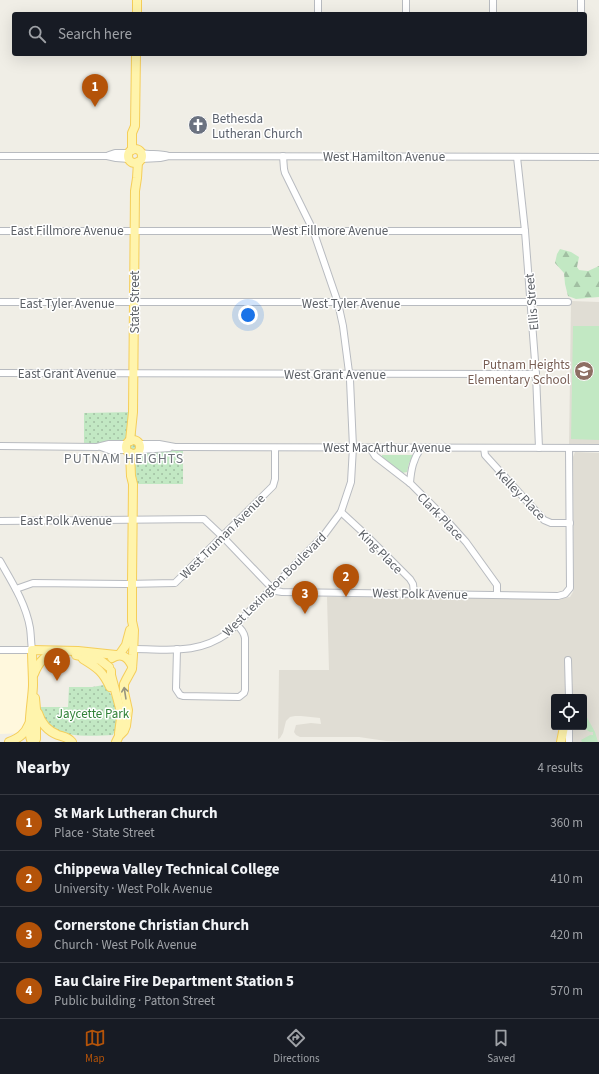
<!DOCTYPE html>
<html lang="en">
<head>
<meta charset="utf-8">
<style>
	:root { --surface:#171b24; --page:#20242c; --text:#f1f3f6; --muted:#9ea1a6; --line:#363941; --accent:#b45309 }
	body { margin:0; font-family:"Source Sans 3",sans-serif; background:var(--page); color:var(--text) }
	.controls { position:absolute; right:12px; bottom:12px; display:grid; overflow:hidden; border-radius:4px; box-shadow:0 4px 16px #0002 }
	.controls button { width:36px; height:36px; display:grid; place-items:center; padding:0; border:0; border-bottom:1px solid var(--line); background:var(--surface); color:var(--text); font:20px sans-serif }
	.you { position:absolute; left:248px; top:315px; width:14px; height:14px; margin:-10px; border:3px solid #fff; border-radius:50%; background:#1a73e8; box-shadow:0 0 0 6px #1a73e833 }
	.badge { display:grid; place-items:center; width:26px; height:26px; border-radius:50%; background:var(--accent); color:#fff; font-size:13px; font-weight:700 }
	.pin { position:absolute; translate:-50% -33px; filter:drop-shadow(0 1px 2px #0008) }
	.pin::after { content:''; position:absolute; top:21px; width:14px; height:12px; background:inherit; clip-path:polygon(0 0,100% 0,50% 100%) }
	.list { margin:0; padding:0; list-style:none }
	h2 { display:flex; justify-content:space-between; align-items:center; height:52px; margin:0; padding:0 16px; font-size:17px }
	h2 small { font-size:13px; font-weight:400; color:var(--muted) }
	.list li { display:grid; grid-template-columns:26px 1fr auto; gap:12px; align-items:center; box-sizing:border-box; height:56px; padding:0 16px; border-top:1px solid var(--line) }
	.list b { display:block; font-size:15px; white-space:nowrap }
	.list p { margin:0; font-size:13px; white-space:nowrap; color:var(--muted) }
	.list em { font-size:13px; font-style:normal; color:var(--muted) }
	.icon { flex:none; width:22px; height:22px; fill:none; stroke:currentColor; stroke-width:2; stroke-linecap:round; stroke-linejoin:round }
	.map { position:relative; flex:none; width:599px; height:742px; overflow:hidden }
	.search { position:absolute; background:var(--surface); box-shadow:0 4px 16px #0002; left:12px; right:12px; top:12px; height:44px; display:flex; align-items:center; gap:10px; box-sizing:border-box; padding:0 14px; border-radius:4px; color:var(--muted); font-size:15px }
	.sheet { height:276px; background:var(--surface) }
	nav { display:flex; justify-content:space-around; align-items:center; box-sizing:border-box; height:56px; border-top:1px solid var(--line); background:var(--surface); font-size:11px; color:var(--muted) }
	nav a { display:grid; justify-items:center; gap:2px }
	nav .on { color:var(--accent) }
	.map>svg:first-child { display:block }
	.commercial { fill:#fff8dd }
	.education { fill:#e0ddd4; fill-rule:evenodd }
	.grass { fill:#c2e8c3 }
	.forest { fill:url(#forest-firs) }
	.park { fill:url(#park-dots) }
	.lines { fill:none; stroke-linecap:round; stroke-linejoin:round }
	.minor-casing { stroke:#b8bbc0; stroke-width:8 }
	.major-casing { stroke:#f5ce5a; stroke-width:10 }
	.minor { stroke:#fff; stroke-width:6 }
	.major { stroke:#fff4ac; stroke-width:8 }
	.oneway { stroke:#96947f }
	.labels { text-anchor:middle; stroke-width:3; stroke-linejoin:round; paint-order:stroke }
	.worship-label { font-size:13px; fill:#5b616d; stroke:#fff; text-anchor:start }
	.street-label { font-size:13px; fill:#5d6167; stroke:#fff }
	.education-label { font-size:13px; fill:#785e54; stroke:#fff; text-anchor:end }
	.park-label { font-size:13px; fill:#318238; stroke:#fff }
	.neighbourhood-label { font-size:14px; letter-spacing:1px; fill:#6e7379; stroke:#fff }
</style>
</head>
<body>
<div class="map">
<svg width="599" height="742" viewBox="0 0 599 742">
	<defs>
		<pattern id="forest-firs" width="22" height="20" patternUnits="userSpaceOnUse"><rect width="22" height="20" fill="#c2e8c3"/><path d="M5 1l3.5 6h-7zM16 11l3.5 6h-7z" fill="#a1bfa2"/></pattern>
		<pattern id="park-dots" width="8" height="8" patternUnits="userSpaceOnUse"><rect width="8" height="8" fill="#c2e8c3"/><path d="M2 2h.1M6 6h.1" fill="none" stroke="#a1bfa2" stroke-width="1.8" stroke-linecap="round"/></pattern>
	</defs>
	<rect width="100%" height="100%" fill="#f0eee6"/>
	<path class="commercial" d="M0,650h32l1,27 -9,56 -24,1z"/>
	<g class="education">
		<path d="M571,301l28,1v146h-30z"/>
		<path d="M575,452l24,1v289h-180l-33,-1 -27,-4h-59l-4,-2 -2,-3 2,-7 15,-2 10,1 -1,-6 -19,-2h-6l-5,1 -4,4 -3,12 -3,5 -2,1 1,-69h50l-2,-73 237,1 6,-1 3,-5 1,-5 -1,-130zM554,697h30v30h-30z"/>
	</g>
	<g class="grass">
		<path d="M573,326h26v114l-28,-1z"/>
		<path d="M382,455h30l1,1 -4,7 -2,9 -5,1 -20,-15z"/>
		<path d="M584,712l11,20 3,10h-16l-1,-2 9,-5h3v-3h-3l-8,-5h2z"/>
	</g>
	<path class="forest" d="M560,249l11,3 8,5 -2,10 2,3 9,1 11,-5v31l-23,2 -8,-3 -3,-12 -1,-11 -9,-10 2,-9z"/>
	<g class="park">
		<path d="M133,412l3,15v11l3,4 44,5v37h-50l-3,-31 -46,-6v-34z"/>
		<path d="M104,685c2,3 5,5 6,8 8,12 9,29 3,42 -17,1 -47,3 -61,-7 -7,-5 -10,-13 -12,-21h28l1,-20h23z"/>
	</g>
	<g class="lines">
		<g class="minor-casing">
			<g id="minor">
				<path d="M581,0v14"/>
				<path d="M318,14v-14"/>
				<path d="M406,14v-14"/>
				<path d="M493,14v-14"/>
				<path d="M141,153c10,2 18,0 28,3"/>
				<path d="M109,155l6,-2h14"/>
				<path d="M0,156h107l9,2 13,1"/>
				<path d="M517,157l8,74 11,143 3,74"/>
				<path d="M141,159l19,-1 9,-2 430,1"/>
				<path d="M0,231h525"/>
				<path d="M0,302h568"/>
				<path d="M0,373l536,1"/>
				<path d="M140,444h19l16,3h8l416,1"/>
				<path d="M0,446l97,1 12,-3h18"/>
				<path d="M101,447l8,3h18"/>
				<path d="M370,448l5,8 35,27 30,30 26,29 31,43v9"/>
				<path d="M484,448l1,7 59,65 7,3h19"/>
				<path d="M140,450l29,-2"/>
				<path d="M410,483c1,-13 3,-24 11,-35"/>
				<path d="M341,512l26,24 43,43 3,5 1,9"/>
				<path d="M0,521l204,-2 18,17 46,48 8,7 6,1 276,4 7,-2 5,-6 -1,-140"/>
				<path d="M0,561c12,21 26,43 30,67 1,7 1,15 2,22h-32"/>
				<path d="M16,589l17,-6 92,1 50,-1 98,-97 2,-7v-31"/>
				<path d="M134,649c35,0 63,6 94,-16l96,-98 17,-23 10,-30 2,-35 -3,-67 -7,-54 -5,-23 -25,-73 -28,-57 -1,-4 -1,-13"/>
				<path d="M177,649l-1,40 4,6 3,1 56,1 5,-4 1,-3v-52c-1,-6 -4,-9 -8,-13"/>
				<path d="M568,660l1,37"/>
				<path d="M569,727v15"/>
			</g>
		</g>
		<g class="major-casing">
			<g id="major">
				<path d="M137,14v-14"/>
				<circle cx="135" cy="156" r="7"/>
				<path d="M132,150v-17l3,-7 1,-72"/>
				<circle cx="133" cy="447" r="7"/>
				<path d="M130,441l3,-29 2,-221 2,-13 1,-16"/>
				<path d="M76,655l24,5 9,7"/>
				<path d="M119,655l7,-10 4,-15"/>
				<path d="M112,658c9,-6 16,-1 20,8"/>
				<path d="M83,659c15,9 20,13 27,28"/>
				<path d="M111,671v4l10,37v6l-2,15"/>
				<path d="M34,674c4,-11 10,-19 22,-21"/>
				<path d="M38,713c3,10 10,18 20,22 6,2 10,2 14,7"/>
				<path d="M9,742c10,-4 16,-8 20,-18"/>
				<path d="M32,742c-6,-9 1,-45 1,-57 0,-12 -1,-23 -1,-35l46,1 38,4"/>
				<path d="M34,742l2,-3v-30l-1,-11"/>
				<path d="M116,742l3,-6 5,-5 2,-5 2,-16 -4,-18v-8l2,-4 6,-11 1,-14 1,-25 -2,-9v-38l1,-99 -2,-8 -1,-23"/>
				<path d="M561,742l3,-15"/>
			</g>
		</g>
		<use href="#minor" class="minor"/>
		<use href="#major" class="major"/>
	</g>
	<defs><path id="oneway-shaft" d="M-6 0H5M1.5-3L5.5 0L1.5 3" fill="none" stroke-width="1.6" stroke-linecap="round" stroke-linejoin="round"/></defs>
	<use class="oneway" href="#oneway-shaft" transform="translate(125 693) rotate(-99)"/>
	<defs>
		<g id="church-disc" transform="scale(1)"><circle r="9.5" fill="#6b7280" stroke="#fff"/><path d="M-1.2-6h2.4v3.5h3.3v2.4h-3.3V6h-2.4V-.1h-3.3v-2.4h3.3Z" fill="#fff"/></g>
		<g id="school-disc" transform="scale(1)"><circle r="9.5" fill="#8d6e63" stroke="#fff"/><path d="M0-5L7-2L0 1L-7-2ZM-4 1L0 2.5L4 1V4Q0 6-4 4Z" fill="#fff"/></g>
	</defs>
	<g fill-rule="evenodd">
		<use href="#church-disc" x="198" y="125"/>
		<use href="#school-disc" x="584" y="371"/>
	</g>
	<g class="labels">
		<g class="worship-label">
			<text x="212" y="123">Bethesda<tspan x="212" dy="15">Lutheran Church</tspan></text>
		</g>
		<g class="street-label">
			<text x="384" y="161">West Hamilton Avenue</text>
			<text x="67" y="235">East Fillmore Avenue</text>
			<text x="330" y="235">West Fillmore Avenue</text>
			<text transform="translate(134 302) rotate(-90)" y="5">State Street</text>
			<text transform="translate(531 302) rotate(-95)" y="5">Ellis Street</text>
			<text x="67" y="308">East Tyler Avenue</text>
			<text x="351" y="308">West Tyler Avenue</text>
			<text x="67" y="378">East Grant Avenue</text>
			<text x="335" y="379">West Grant Avenue</text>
			<text x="387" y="452">West MacArthur Avenue</text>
			<text transform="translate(521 494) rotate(46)" y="5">Kelley Place</text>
			<text transform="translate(441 516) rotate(46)" y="5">Clark Place</text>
			<text x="66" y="525">East Polk Avenue</text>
			<text transform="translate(222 536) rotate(-45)" y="5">West Truman Avenue</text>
			<text transform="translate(381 551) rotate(45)" y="5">King Place</text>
			<text transform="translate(274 584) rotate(-45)" y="5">West Lexington Boulevard</text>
			<text transform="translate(420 593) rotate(1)" y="5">West Polk Avenue</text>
		</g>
		<g class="education-label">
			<text x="570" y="369">Putnam Heights<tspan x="570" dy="15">Elementary School</tspan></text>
		</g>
		<g class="park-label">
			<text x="93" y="718">Jaycette Park</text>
		</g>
		<g class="neighbourhood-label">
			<text x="124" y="463">PUTNAM HEIGHTS</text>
		</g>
	</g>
</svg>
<div class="controls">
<button><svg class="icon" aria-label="locate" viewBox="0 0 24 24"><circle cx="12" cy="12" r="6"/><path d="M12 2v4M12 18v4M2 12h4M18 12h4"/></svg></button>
</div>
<div class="you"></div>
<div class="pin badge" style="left:95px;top:107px">1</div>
<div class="pin badge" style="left:346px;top:597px">2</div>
<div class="pin badge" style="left:305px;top:614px">3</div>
<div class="pin badge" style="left:57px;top:681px">4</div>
<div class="search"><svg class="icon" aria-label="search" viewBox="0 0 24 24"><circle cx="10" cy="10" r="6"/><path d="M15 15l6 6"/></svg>Search here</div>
</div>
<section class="sheet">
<h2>Nearby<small>4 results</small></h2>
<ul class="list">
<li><span class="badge">1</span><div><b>St Mark Lutheran Church</b><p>Place · State Street</p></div><em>360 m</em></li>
<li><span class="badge">2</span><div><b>Chippewa Valley Technical College</b><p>University · West Polk Avenue</p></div><em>410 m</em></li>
<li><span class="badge">3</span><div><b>Cornerstone Christian Church</b><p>Church · West Polk Avenue</p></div><em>420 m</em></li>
<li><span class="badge">4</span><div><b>Eau Claire Fire Department Station 5</b><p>Public building · Patton Street</p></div><em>570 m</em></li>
</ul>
</section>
<nav>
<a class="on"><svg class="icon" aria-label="map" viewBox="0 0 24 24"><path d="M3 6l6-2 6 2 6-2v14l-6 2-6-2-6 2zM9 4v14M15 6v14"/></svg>Map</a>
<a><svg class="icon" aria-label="directions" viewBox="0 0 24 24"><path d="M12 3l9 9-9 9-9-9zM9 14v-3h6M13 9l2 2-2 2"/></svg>Directions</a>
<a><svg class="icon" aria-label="saved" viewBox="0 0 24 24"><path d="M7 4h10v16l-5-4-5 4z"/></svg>Saved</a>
</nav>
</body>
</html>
